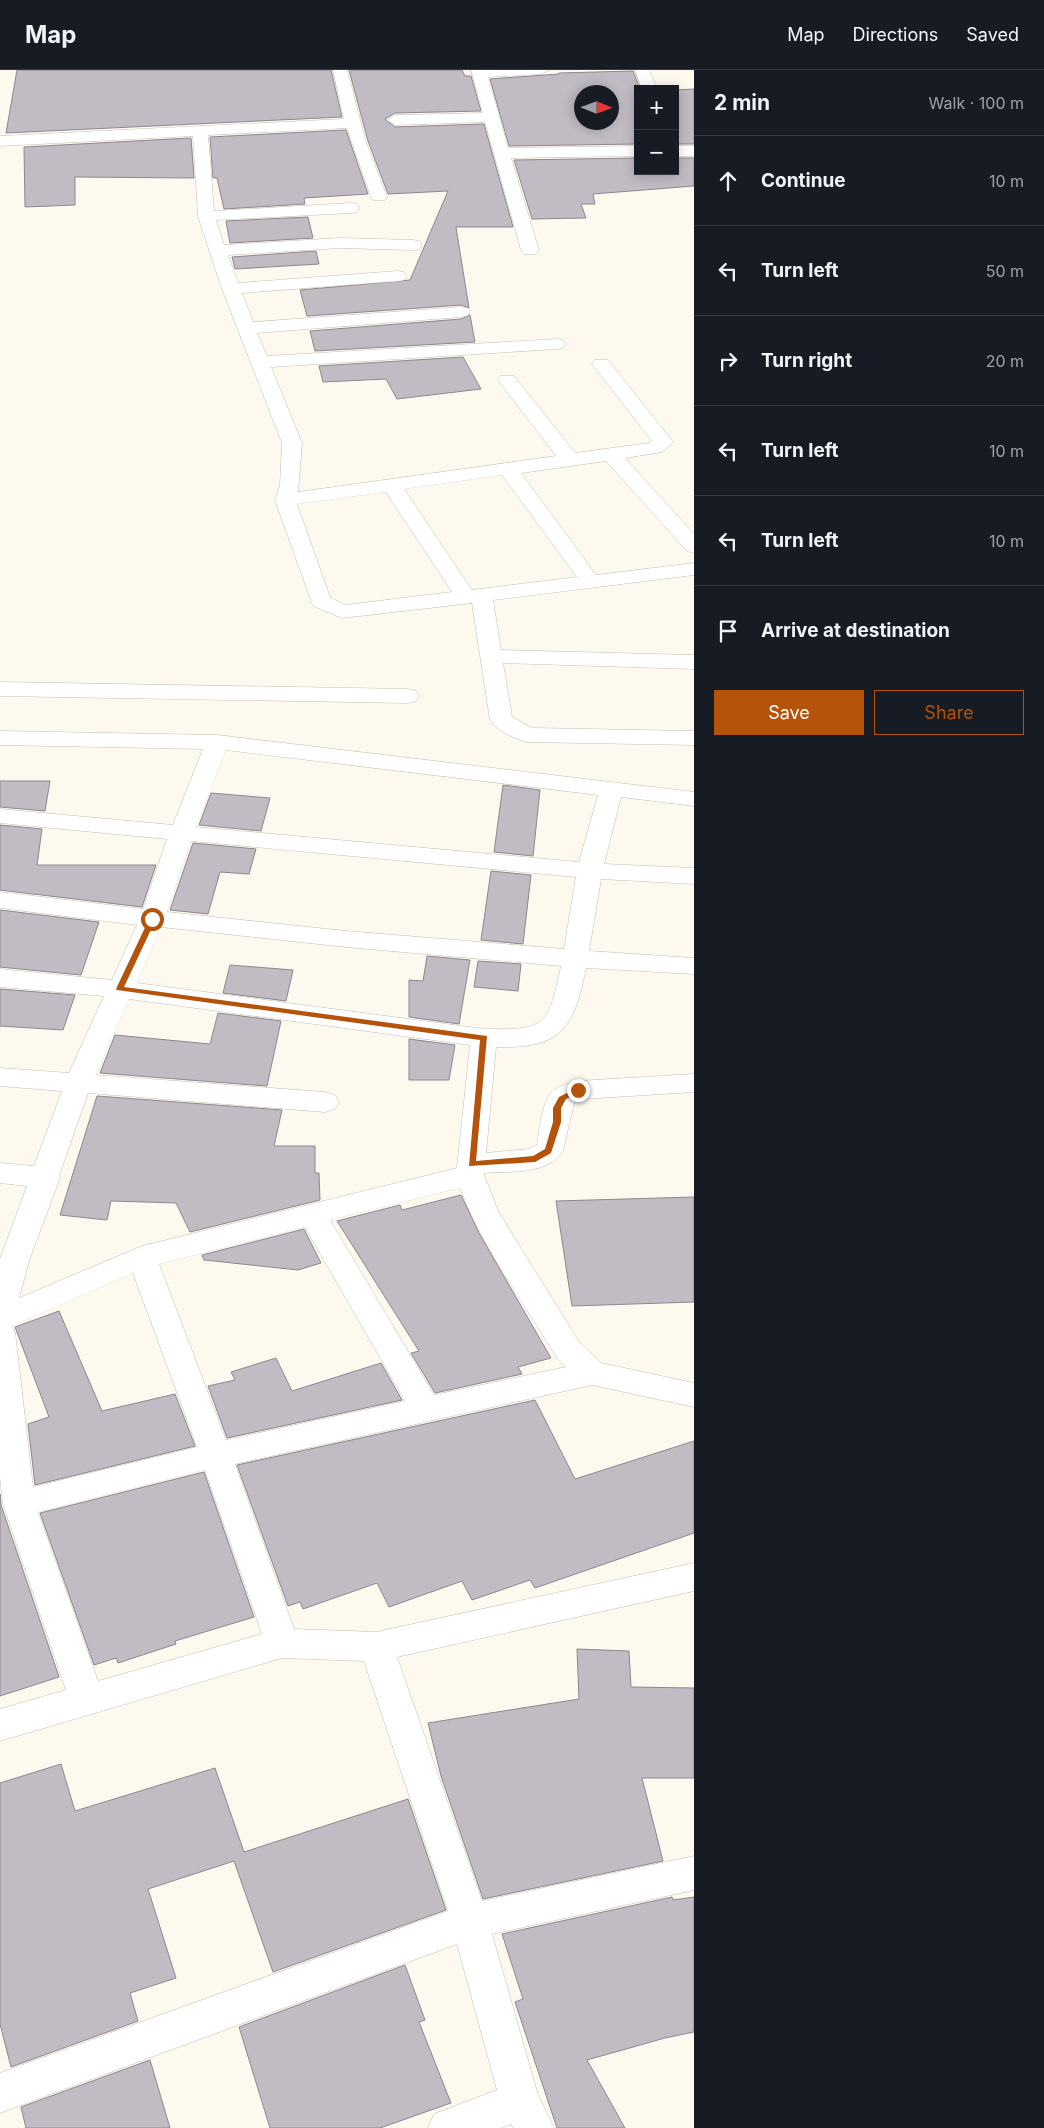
<!DOCTYPE html>
<html lang="en">
<head>
<meta charset="utf-8">
<style>
	:root { --surface:#171b24; --page:#242831; --text:#f1f3f6; --muted:#9ea1a6; --line:#363941; --accent:#b45309 }
	body { margin:0; font-family:Inter,sans-serif; background:var(--page); color:var(--text) }
	.controls { position:absolute; right:15px; top:15px; display:grid; overflow:hidden; border-radius:0px; box-shadow:0 2px 12px #0003 }
	.controls button { width:45px; height:45px; display:grid; place-items:center; padding:0; border:0; border-bottom:1px solid var(--line); background:var(--surface); color:var(--text); font:25px sans-serif }
	.compass { position:absolute; left:574px; top:15px; width:45px; height:45px; border-radius:50%; background:var(--surface); box-shadow:0 2px 12px #0003; rotate:91deg }
	.stop { position:absolute; width:15px; height:15px; margin:-11px; border:4px solid #b45309; border-radius:50%; background:#fff }
	.stop.end { background:#b45309; border-color:#fff; box-shadow:0 1px 5px #0008 }
	.list { margin:0; padding:0; list-style:none }
	h2 { display:flex; justify-content:space-between; align-items:center; height:65px; margin:0; padding:0 20px; font-size:21px }
	h2 small { font-size:16px; font-weight:400; color:var(--muted) }
	.list li { display:grid; grid-template-columns:32px 1fr auto; gap:15px; align-items:center; box-sizing:border-box; height:90px; padding:0 20px; border-top:1px solid var(--line) }
	.list b { display:block; font-size:19px; white-space:nowrap }
	.list em { font-size:16px; font-style:normal; color:var(--muted) }
	.actions { display:flex; gap:10px; padding:15px 20px }
	.actions a { flex:1; padding:11px 0; border:1px solid var(--accent); border-radius:0px; text-align:center; font-size:18px; color:var(--accent) }
	.actions .main { background:var(--accent); color:#fff }
	.icon { flex:none; width:28px; height:28px; fill:none; stroke:currentColor; stroke-width:2; stroke-linecap:round; stroke-linejoin:round }
	.map { position:relative; flex:none; width:694px; height:2058px; overflow:hidden }
	header { display:flex; align-items:center; gap:30px; box-sizing:border-box; height:70px; padding:0 25px; background:var(--surface); border-bottom:1px solid var(--line) }
	header strong { font-size:24px }
	nav { display:flex; gap:28px; margin-inline-start:auto; font-size:18px }
	main { display:flex }
	aside { flex:1; background:var(--surface) }
	.map>svg:first-child { display:block }
	.building { fill:#c1bbc4; stroke:#8d878f; fill-rule:evenodd }
	.lines { fill:none; stroke-linecap:round; stroke-linejoin:round }
	.minor-casing { stroke:#c2beb4; stroke-width:1 }
	.minor { fill:#fff; fill-rule:evenodd }
	.route { fill:#b45309 }
</style>
</head>
<body>
<header>
<strong>Map</strong>
<nav><a>Map</a><a>Directions</a><a>Saved</a></nav>
</header>
<main>
<div class="map">
<svg width="694" height="2058" viewBox="0 0 694 2058">
	<rect width="100%" height="100%" fill="#fdf9ef"/>
	<g class="building">
		<path d="M17,0h314l11,47 -336,16z"/>
		<path d="M349,0h113l3,6h6l10,35 -86,2 -10,6 10,8 89,-3 29,103h-57l13,81 -8,-3 -154,11 -7,-26 110,-10 38,-89 -60,3 -20,-53z"/>
		<path d="M633,1l7,18h-2v55l-129,2 -19,-67 69,-5v-1zM582,22h30v30h-30z"/>
		<path d="M694,19v55h-19v-54z"/>
		<path d="M346,60l22,64 -64,4 1,6 -81,5 -7,-31h-4l-3,-41z"/>
		<path d="M191,68l3,40 -119,-1v28l-50,2 -1,-60z"/>
		<path d="M638,88v13h37v-13h19v28l-101,8 2,10h-14l5,14 -54,1 -18,-59z"/>
		<path d="M308,147l5,21 -83,5 -4,-22z"/>
		<path d="M316,181l3,13 -84,5 -3,-12z"/>
		<path d="M470,245l5,27 -160,9 -5,-20 151,-12z"/>
		<path d="M463,287l18,32 -84,10 -11,-20 -63,3 -4,-16z"/>
		<path d="M0,711h50l-5,30 -45,-4z"/>
		<path d="M503,715l37,5 -7,66 -39,-4z"/>
		<path d="M211,723l59,5 -9,33 -62,-6z"/>
		<path d="M0,755l42,4 -5,36h119l-14,42 -142,-17z"/>
		<path d="M193,773l63,6 -7,25 -29,-2 -12,42 -38,-4z"/>
		<path d="M491,801l40,4 -8,69 -42,-4z"/>
		<path d="M0,840l99,12 -18,53 -81,-8z"/>
		<path d="M427,886l43,4 -11,64 -50,-7v-37l14,1z"/>
		<path d="M478,891l43,3 -3,27 -44,-4z"/>
		<path d="M230,895l63,5 -7,31 -63,-8z"/>
		<path d="M0,919l75,6 -12,35 -63,-4z"/>
		<path d="M218,943l63,8 -14,65 -167,-13 15,-38 95,9z"/>
		<path d="M409,969l46,6 -6,35h-40z"/>
		<path d="M97,1026l185,14 -8,36h41v27h4l1,27 -130,32 -14,-29 -65,-2 -4,19 -47,-5z"/>
		<path d="M461,1125l18,38 72,125 -33,9 4,7 -87,19 -24,-40 8,-2 -82,-130 63,-16 2,5z"/>
		<path d="M694,1127v105l-122,4 -16,-105z"/>
		<path d="M304,1159l17,34 -23,7 -94,-10 -2,-5z"/>
		<path d="M59,1241l43,100 73,-17 20,52 -160,39 -7,-61 21,-7 -34,-90z"/>
		<path d="M276,1288l16,33 89,-28 21,37 -175,38 -19,-52 27,-6 -4,-8z"/>
		<path d="M535,1330l40,79 119,-38v92l-159,55 -5,-8 -58,20 -10,-19 -73,26 -12,-24 -74,26 -3,-7 -12,4 -51,-141z"/>
		<path d="M204,1402l50,145 -79,24 1,3 -58,19 -2,-5 -22,7 -54,-152z"/>
		<path d="M0,1424l1,11 58,172 -59,19z"/>
		<path d="M577,1579l52,2 2,36 63,1v90h-52l21,83 -180,38 -42,-123 -13,-53 151,-24z"/>
		<path d="M61,1694l14,47 140,-43 29,84 164,-53 38,111 -173,62 -39,-111 -86,28 28,89 -46,15 8,28 -127,46 -11,-43v-241z"/>
		<path d="M672,1827l1,3 21,-3v135l-29,6 -78,22 38,68h-68l-42,-126 8,-3 -21,-65z"/>
		<path d="M405,1895l20,55 -6,2 32,81 -71,25h-110l-31,-101z"/>
		<path d="M150,1990l20,68h-144l-5,-21z"/>
	</g>
	<g class="lines">
		<g class="minor-casing">
			<g id="minor">
				<path d="M333,0h14l19,72 21,55 -2,3h-12l-2,-3 -24,-69 -139,7 6,76 137,-8 6,1 2,4 -2,4 -6,1 -135,7 8,25 116,-7 73,2 6,1 3,4 -3,4 -6,1 -73,-2 -112,7 10,28 160,-12 6,1 3,4 -3,4 -6,1 -156,12 11,29 208,-15 6,1 3,4 -3,4 -6,1 -204,16 10,23 290,-17 6,1 3,4 -3,4 -6,1 -286,18 31,76 -4,49 258,-36 -58,-76 2,-4h14l61,77 74,-10 3,-2 -60,-77 2,-4h14l65,82 -11,10 -37,6 69,76v19l-7,-2 -81,-90 -85,12 75,102 98,-12v12l-201,25 8,50 193,5v14l-191,-6 9,54 20,11 162,3v14l-167,-3c-12,-3 -30,-11 -37,-22l-18,-117 -130,15 -29,-12 -38,-106 5,-14 2,-43 -60,-154 -24,-73 -5,-80 -193,10v-10l344,-17zM502,405l75,102 -105,13 -68,-101zM386,422l66,100 -107,13 -15,-8 -33,-93z"/>
				<path d="M471,0h78l-7,4 -54,3 20,71 130,-2v10l-127,2 28,92 -3,4h-12l-3,-4 -36,-128 -90,3 -8,-5 8,-5 88,-2z"/>
				<path d="M635,0h14l8,19h-15z"/>
				<rect x="675" y="76" width="19" height="10"/>
				<path d="M0,612l408,7 8,2 3,5 -3,5 -8,2 -408,-7z"/>
				<path d="M0,661l217,4 477,57v14l-73,-9 -17,67 90,4v16l-93,-5 -12,72 105,7v16l-108,-6c-12,60 -24,81 -90,79l-10,106 43,-4 8,-4c3,-15 4,-46 18,-56 7,-4 16,-6 23,-8l116,-7v18l-112,7 -8,4 -11,48c-14,24 -54,20 -79,22v2l14,36 81,131 22,21 93,20v24l-102,-22 -357,79 59,165 82,3 318,-69v28l-297,66 85,244 212,-45v34l-202,44 46,161 16,33h-41l-2,-4 -10,4h-73l6,-14 63,-24 -40,-146 -457,169v-40l448,-162 -84,-250 -82,-3 -282,83v-32l66,-19 -63,-186 -3,-27v-218l27,-73 -27,-3v-20l34,3 28,-75 -62,-5v-18l69,5 35,-77 -104,-9v-18l112,11 25,-55 -137,-17v-16l143,17 24,-70 -167,-16v-14l173,16 30,-76 -203,-4zM226,680l372,45 -19,67 -383,-35zM191,771l385,36 -12,72 -218,-18 -179,-19zM161,857l185,20 215,19c-13,61 -15,64 -77,63l-347,-46zM129,929l341,46 -13,123 -315,78 -123,52 11,-40 30,-80 -1,-2 29,-83 237,19 10,-3 4,-7 -4,-7 -10,-3 -229,-17zM460,1118c23,60 64,115 97,170l9,9 -132,28 -104,-175zM305,1157l100,174 -179,39 -67,-176zM133,1203l64,174 -164,40 -18,-155 -3,-6zM205,1400l57,164 -164,47 -60,-169z"/>
			</g>
		</g>
		<use href="#minor" class="minor"/>
	</g>
	<path class="route" d="M152,846l4,3 -32,68 363,49 -11,125 57,-5 12,-7 8,-27v-14l6,-11 16,-8h6v3l-15,7 -5,9v14l-10,31 -16,9 -66,4 11,-126 -363,-50 -1,-1 33,-70z"/>
</svg>
<div class="controls">
<button>+</button>
<button>−</button>
</div>
<svg class="compass" viewBox="-18 -18 36 36"><path d="M0-13l5 13h-10z" fill="#e53935"/><path d="M0 13l5-13h-10z" fill="#9ea1a6"/></svg>
<div class="stop" style="left:152px;top:849px"></div>
<div class="stop end" style="left:578px;top:1020px"></div>
</div>
<aside>
<h2>2 min<small>Walk · 100 m</small></h2>
<ul class="list">
<li><svg class="icon" aria-label="ahead" viewBox="0 0 24 24"><path d="M12 20V5M6 11l6-6 6 6"/></svg><div><b>Continue</b></div><em>10 m</em></li>
<li><svg class="icon" aria-label="left" viewBox="0 0 24 24"><path d="M17 20v-9H6M10 6l-5 5 5 5"/></svg><div><b>Turn left</b></div><em>50 m</em></li>
<li><svg class="icon" aria-label="right" viewBox="0 0 24 24"><path d="M7 20v-9h11M14 6l5 5-5 5"/></svg><div><b>Turn right</b></div><em>20 m</em></li>
<li><svg class="icon" aria-label="left" viewBox="0 0 24 24"><path d="M17 20v-9H6M10 6l-5 5 5 5"/></svg><div><b>Turn left</b></div><em>10 m</em></li>
<li><svg class="icon" aria-label="left" viewBox="0 0 24 24"><path d="M17 20v-9H6M10 6l-5 5 5 5"/></svg><div><b>Turn left</b></div><em>10 m</em></li>
<li><svg class="icon" aria-label="arrive" viewBox="0 0 24 24"><path d="M6 21V4h12l-3 4 3 4H6"/></svg><div><b>Arrive at destination</b></div></li>
</ul>
<div class="actions"><a class="main">Save</a><a>Share</a></div>
</aside>
</main>
</body>
</html>
